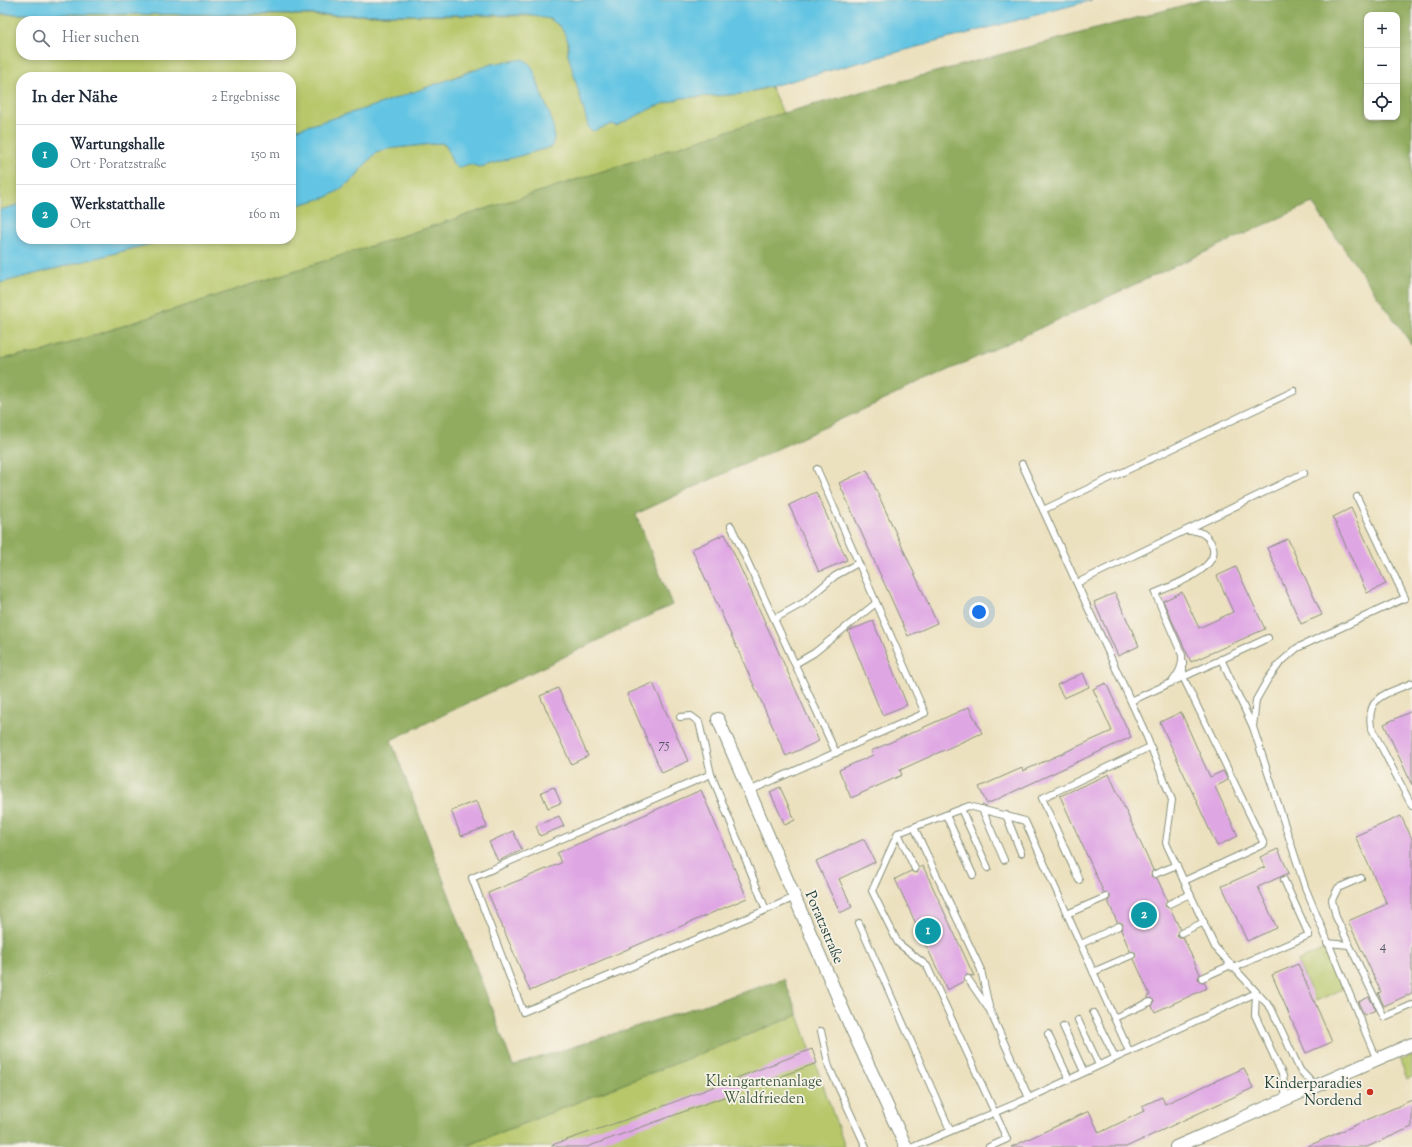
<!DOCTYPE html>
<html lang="de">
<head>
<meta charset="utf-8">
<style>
	:root { --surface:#fff; --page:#f2f2f3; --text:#1f2937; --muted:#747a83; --line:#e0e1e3; --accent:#db2777 }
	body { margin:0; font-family:"Sorts Mill Goudy",serif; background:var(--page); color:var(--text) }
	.controls { position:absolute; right:12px; top:12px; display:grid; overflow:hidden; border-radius:8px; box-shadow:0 2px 6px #0003 }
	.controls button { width:36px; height:36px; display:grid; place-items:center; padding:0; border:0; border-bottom:1px solid var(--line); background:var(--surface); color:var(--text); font:20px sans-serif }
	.you { position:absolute; left:979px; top:612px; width:14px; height:14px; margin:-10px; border:3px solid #fff; border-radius:50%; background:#1a73e8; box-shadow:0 0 0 6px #1a73e833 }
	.badge { display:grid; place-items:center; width:26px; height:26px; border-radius:50%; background:var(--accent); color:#fff; font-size:13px; font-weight:700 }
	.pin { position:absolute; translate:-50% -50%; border:2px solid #fff; box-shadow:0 1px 4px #0006 }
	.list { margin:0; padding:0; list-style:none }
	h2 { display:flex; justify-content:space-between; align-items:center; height:52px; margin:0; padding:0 16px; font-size:17px }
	h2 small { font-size:13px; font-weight:400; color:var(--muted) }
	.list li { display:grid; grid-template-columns:26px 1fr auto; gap:12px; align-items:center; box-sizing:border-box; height:60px; padding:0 16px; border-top:1px solid var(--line) }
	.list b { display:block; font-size:15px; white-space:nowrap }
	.list p { margin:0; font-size:13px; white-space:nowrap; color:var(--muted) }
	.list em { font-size:13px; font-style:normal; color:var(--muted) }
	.icon { flex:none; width:22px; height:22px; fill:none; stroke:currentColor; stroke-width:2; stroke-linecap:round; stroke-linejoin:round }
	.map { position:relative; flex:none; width:1412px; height:1147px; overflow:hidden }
	.search { position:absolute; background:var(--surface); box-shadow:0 2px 6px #0003; left:16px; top:16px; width:280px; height:44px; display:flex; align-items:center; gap:10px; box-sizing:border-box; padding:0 14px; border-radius:16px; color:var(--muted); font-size:15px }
	.panel { position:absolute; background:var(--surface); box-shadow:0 2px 6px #0003; left:16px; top:72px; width:280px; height:172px; border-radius:16px }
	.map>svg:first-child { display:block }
	.green { fill:#b7c76a; stroke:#6b824f; fill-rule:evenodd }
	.forest { fill:#91ac5e; stroke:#587449; fill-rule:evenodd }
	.water { fill:#64c5e3; stroke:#42818c }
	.building { fill:#dfa6e4 }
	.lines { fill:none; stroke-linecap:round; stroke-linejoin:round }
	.service-casing { stroke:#868f7a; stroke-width:8 }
	.minor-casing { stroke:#868f7a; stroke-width:14 }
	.service { stroke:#fff; stroke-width:6 }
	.minor { stroke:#fff; stroke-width:12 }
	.poi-dot { fill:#c8321e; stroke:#f7f3e8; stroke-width:1.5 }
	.labels { text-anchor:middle; stroke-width:3.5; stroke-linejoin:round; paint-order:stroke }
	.number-label { font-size:13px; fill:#4f5760 }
	.street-label { font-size:15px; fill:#1f3d34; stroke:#f7f3e8 }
	.park-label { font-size:15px; fill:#3d593f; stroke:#f7f3e8 }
	.poi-label { font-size:15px; fill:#1f3d34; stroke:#f7f3e8; text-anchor:end }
</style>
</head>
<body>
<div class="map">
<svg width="1412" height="1147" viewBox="0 0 1412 1147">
	<rect width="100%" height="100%" fill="#f7f3e8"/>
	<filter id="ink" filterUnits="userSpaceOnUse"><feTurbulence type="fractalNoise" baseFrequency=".025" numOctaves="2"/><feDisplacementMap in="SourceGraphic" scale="8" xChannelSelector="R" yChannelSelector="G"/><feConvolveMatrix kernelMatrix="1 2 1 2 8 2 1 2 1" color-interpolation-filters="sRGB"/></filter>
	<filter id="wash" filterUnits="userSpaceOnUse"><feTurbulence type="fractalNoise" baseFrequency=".012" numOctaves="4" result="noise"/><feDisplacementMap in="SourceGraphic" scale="16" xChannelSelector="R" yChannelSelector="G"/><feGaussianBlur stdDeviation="0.9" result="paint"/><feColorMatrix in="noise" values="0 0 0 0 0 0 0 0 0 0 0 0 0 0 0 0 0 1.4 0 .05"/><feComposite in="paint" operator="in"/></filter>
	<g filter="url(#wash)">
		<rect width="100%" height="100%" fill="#ece1bf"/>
		<g class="green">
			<path d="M0,14l538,2c13,2 29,10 30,25 0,5 0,9 0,13l22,76 22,-6 4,2 38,-19 27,-9 61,-4 29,-7 12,26 -744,240 -39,6v-76l169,-44h122v-32l36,-10 9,-5 19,-14 6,-9 15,-16 11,-4 54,-6c8,4 10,12 12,21 9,1 18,-1 27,3l71,-20c10,-18 -11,-50 -14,-69l-66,-8 -40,17 -54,18 -86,26v-54h-270v127l-21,6zM21,21h270v34h-270z"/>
			<path d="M1325,949l18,40 -27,12 -19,-40z"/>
			<path d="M798,1015l47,132h-381z"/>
			<path d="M1412,1055v22l-5,2 -7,-19z"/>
		</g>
		<path class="forest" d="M1203,0h209v345l-100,-142 -676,311 36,91 -281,135 122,326 271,-87 14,36 -334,132h-464v-788l39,-6 744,-240zM1367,15h30v102h-30z"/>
		<g class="water">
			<path d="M0,0h1092l-350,94 -61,4 -27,9 -38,19 -4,-2 -19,7 -4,-2 -21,-75v-13l-3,-7 -5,-8 -10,-7 -22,-4 -528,-1z"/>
			<path d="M523,59c13,6 13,22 18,34 6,16 19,38 10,54l-71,20 -11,-3 -11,4 -5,-4 -7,-19 -5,-2 -54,6 -11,4 -15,16 -6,9 -19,14 -9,5 -36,10v-76l86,-26 115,-41z"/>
			<path d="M21,204v35h148l-169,44v-73z"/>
		</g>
		<g id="blocks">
			<g class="building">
				<path d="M867,470l70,153 -29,13 -69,-153z"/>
				<path d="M816,492l31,68 -28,12 -30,-67z"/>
				<path d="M1351,508l35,76 -19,9 -34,-76z"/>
				<path d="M725,534l94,207 -33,15 -94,-207z"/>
				<path d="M1288,539l34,76 -21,9 -34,-76z"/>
				<path d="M1236,567l29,62 -74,33 -28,-61 19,-9 17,36 34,-16 -16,-36z"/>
				<path d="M1115,593l24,53 -21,10 -24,-54z"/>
				<path d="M873,621l34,84 -25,10 -34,-84z"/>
				<path d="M1083,673l6,14 -25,11 -7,-13z"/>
				<path d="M653,683l35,78 -26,12 -35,-79z"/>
				<path d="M1106,683l25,54 -144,67 -8,-17 43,-19 1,3 89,-40 -19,-42z"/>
				<path d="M558,688l30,68 -17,8 -31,-68z"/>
				<path d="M969,707l13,26 -82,37 2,5 -51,23 -12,-28 34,-15 -2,-4z"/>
				<path d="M1412,711v74l-28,-61z"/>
				<path d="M1181,712l29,65 13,-6 5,9 -13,7 23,49 -21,10 -57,-124z"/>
				<path d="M1109,774l44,96 -2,6 6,2 10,22 -2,6 5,2 10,21 -3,6 2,2h4l17,37 -2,5 6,3 3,6 -52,24 -3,-6 2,-5 -6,-3v-2l2,-1 -16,-36 2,-6 -6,-2 -9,-21 2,-6 -6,-2 -9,-21 2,-3v-3l-6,-2 -44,-97z"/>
				<path d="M554,787l7,16 -13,5 -7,-16z"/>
				<path d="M780,787l15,33 -10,5 -15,-33z"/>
				<path d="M701,790l46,108 -217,93 -42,-98 73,-30 -4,-10z"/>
				<path d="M477,801l10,26 -26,9 -10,-26z"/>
				<path d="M559,816l5,10 -24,10 -4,-10z"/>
				<path d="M1401,816l11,23v154l-28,13 -6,-13 3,-1 -33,-71 39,-17 -32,-68z"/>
				<path d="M513,831l9,19 -24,11 -9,-19z"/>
				<path d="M864,839l11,23 -36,17 13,28 -12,6 -24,-52z"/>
				<path d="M1278,849l11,24 -31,14 19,41 -30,13 -25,-55 43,-19 -5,-10z"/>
				<path d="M923,866l51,110 -8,-1 -2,6 -17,9 -52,-111 16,-8 6,2 2,-5z"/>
				<path d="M1298,964l34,78 -26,11 -34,-78z"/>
				<path d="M1369,997l7,13 -12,5 -6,-13z"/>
				<path d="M812,1049l5,14 -230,84h-35v-2l96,-33z"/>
				<path d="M1244,1068l9,20 -127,59h-115l78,-36 10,22 45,-22 -2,-5 20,-9 3,7z"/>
				<path d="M1412,1100v27l-45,20h-61z"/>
			</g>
		</g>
	</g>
	<g filter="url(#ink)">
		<use href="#blocks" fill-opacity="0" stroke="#868f7a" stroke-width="1"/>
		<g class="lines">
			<g class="service-casing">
				<g id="service">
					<path d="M1022,464l122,266 28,70 -6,43 49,104 56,61 29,62 16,17"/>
					<path d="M1043,510l251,-119"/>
					<path d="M731,526l105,227"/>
					<path d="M1077,583l227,-110"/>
					<path d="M774,619l29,-16 32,-27 23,-13"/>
					<path d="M1221,659l32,68 52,160 72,173"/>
					<path d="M1183,663v14l81,167 -80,37"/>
					<path d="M795,664l19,-11 62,-50"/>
					<path d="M1172,682c7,-9 11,-16 10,-27l-27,-62c16,-7 73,-26 55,-52 -5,-8 -13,-11 -22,-10"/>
					<path d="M1412,683c-25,11 -46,12 -41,44l41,79"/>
					<path d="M1131,701l137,-63"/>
					<path d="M680,717l11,-1 8,6 12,52"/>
					<path d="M1253,727l3,-27 12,-21 12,-16 17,-15 108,-50 -48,-101"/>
					<path d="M749,791l176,-78 -108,-244"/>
					<path d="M961,809l27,59"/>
					<path d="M982,809l22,51"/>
					<path d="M946,815l27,60"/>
					<path d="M1006,815l15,38"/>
					<path d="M914,827l67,143 9,41 39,87"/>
					<path d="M898,833l17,36"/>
					<path d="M1155,874l22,-9"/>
					<path d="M1361,878l-23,10 -6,12 4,17 48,100 28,-12"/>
					<path d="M1079,880l-37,-82 108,-51"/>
					<path d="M1169,904l21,-10"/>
					<path d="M766,910l-55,-136 -239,104 51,134 243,-102 29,-13"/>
					<path d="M1067,914l39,-17"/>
					<path d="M859,923l91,207"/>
					<path d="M1181,933l23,-11"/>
					<path d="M1327,943l22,2"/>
					<path d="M1081,944l38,-18"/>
					<path d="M1233,968l76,-33 -25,-55"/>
					<path d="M1093,972l39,-17"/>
					<path d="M1202,978l29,-13"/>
					<path d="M968,979l20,29"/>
					<path d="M1256,993l-1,22 28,61 3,23"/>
					<path d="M1093,1013l22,44"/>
					<path d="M1114,1018l36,-16"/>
					<path d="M1078,1020l21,45"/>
					<path d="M1063,1026l21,46"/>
					<path d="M821,1031l8,36 37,80"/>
					<path d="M1048,1034l21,45"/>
					<path d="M913,1147l116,-49 227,-105"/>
					<path d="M989,1147l18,-8 -80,-173 -29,-23 -26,-52 26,-58 71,-27 56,15 104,230"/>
				</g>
			</g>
			<g class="minor-casing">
				<g id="minor">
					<path d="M718,719l130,302 58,126"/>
					<path d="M1176,1147l236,-103"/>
				</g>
			</g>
			<use href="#service" class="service"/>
			<use href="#minor" class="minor"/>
		</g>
	</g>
	<circle class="poi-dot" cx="1370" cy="1092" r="4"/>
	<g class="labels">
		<g class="number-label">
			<text x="664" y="748">75</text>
			<text x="1383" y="950">4</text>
		</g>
		<g class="street-label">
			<text transform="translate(825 927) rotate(67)" y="5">Poratzstraße</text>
		</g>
		<g class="park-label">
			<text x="764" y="1086">Kleingartenanlage<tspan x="764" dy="17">Waldfrieden</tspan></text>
		</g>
		<g class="poi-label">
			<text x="1362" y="1088">Kinderparadies<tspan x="1362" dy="17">Nordend</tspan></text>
		</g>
	</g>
</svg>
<div class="controls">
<button>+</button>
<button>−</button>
<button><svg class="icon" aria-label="locate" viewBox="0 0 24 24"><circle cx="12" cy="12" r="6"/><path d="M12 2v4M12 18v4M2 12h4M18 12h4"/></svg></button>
</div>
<div class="you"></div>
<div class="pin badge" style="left:928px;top:931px;background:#0f9aa8">1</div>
<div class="pin badge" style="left:1144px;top:915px;background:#0f9aa8">2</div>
<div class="search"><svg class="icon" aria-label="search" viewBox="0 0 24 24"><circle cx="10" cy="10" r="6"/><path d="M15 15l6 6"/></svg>Hier suchen</div>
<section class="panel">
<h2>In der Nähe<small>2 Ergebnisse</small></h2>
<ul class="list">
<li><span class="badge" style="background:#0f9aa8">1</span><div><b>Wartungshalle</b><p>Ort · Poratzstraße</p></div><em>150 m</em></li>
<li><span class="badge" style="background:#0f9aa8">2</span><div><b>Werkstatthalle</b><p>Ort</p></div><em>160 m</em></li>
</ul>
</section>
</div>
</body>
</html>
